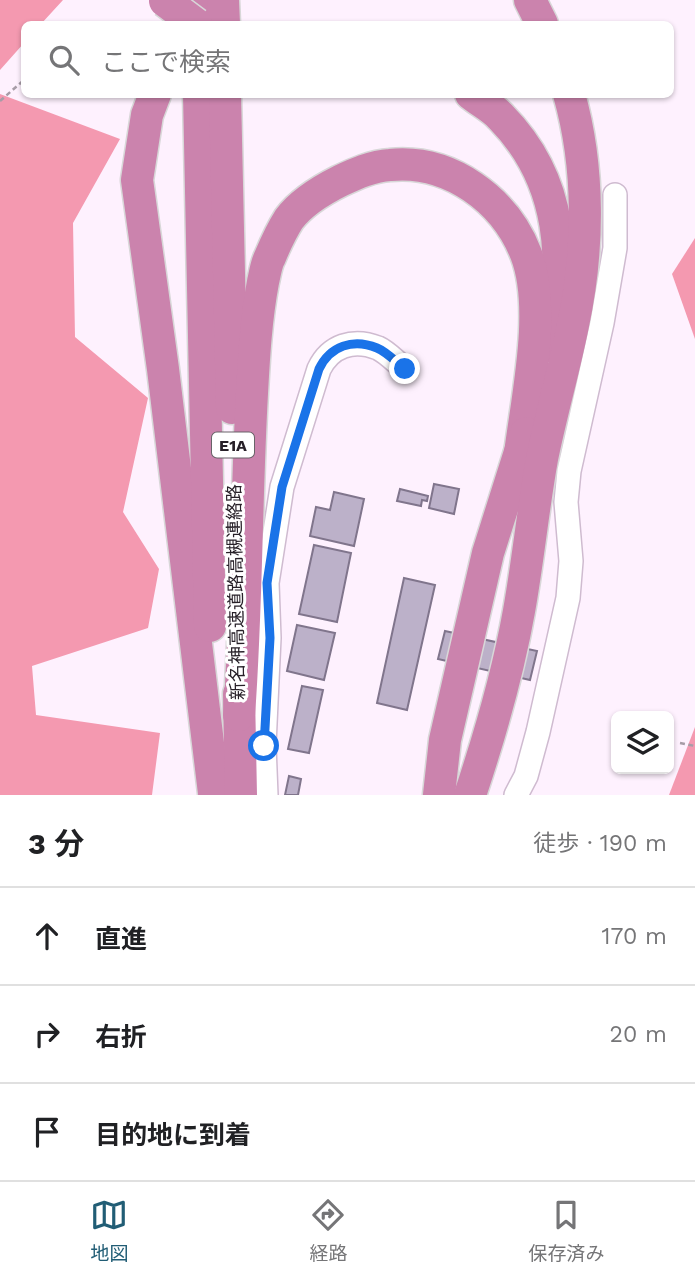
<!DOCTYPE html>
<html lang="ja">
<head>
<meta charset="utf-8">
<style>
	:root { --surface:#fff; --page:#f6f6f6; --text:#202124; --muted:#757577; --line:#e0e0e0; --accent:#215d75 }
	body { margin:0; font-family:"Work Sans","Noto Sans JP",sans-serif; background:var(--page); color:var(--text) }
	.controls { position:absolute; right:21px; bottom:21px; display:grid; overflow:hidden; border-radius:10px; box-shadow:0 2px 5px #0004 }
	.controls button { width:63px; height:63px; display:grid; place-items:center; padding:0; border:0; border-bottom:2px solid var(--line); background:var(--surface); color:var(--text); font:35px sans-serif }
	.stop { position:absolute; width:21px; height:21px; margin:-16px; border:5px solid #1a73e8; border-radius:50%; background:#fff }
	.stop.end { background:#1a73e8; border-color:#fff; box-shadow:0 2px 7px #0008 }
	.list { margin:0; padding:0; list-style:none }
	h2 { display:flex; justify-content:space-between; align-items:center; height:91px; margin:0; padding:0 28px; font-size:30px }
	h2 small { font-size:23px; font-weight:400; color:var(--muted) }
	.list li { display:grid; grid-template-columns:46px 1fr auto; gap:21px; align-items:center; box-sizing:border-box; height:98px; padding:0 28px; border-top:2px solid var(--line) }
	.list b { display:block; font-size:26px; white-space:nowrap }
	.list em { font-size:23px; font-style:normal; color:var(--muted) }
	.icon { flex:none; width:38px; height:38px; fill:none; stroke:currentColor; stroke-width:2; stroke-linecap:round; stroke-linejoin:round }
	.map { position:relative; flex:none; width:695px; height:795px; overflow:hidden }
	.search { position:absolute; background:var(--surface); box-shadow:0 2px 5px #0004; left:21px; right:21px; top:21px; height:77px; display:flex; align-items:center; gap:18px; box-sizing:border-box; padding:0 24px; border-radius:10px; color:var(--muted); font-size:26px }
	.sheet { height:385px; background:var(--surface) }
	nav { display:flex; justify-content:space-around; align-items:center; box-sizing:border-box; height:98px; border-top:2px solid var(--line); background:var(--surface); font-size:19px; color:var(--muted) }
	nav a { display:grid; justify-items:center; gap:4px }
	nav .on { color:var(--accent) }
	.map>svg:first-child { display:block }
	.forest { fill:#f499b0 }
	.building { fill:#bcb1c9; stroke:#80758c; stroke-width:2 }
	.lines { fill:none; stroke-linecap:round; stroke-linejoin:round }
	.minor-casing { stroke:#cfbbd0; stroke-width:26 }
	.highway-casing { stroke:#d8d7d8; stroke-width:35 }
	.path { stroke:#a79ca7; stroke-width:2.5; stroke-dasharray:5 3.5; stroke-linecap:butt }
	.minor { stroke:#fff; stroke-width:23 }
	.highway { stroke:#cb83ad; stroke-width:32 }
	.highway-bridge-casing { stroke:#d8d7d8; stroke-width:35; stroke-linecap:butt }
	.highway-bridge { stroke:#cb83ad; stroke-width:32 }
	.route { stroke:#1a73e8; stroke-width:9 }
	.labels { text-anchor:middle; stroke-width:6; stroke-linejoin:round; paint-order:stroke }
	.shield { fill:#fff; stroke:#686368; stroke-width:2 }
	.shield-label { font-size:16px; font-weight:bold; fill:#272028 }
	.street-label { font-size:18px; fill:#272028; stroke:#fff }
</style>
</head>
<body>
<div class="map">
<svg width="695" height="795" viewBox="0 0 695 795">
	<rect width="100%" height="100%" fill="#fef1fe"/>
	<g class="forest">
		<path d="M0,0h63l-22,24h-17v19l-24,27z"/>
		<path d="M0,94l120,45 -47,84 2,114 73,61 -25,114 36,57 -11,59 -116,38 4,49 124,18 -8,62h-152z"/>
		<path d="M695,238v101l-23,-65z"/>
		<path d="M695,727v68h-26z"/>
	</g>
	<g class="building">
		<path d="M434,484l25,5 -5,25 -25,-6z"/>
		<path d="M400,489l28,7 -1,5 -5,-1 -1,6 -24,-5z"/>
		<path d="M334,492l30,7 -10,47 -44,-10 6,-29 14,3z"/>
		<path d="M314,545l37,8 -14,69 -38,-8z"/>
		<path d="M404,578l31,7 -28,125 -30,-7z"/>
		<path d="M297,625l38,8 -11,47 -37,-9z"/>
		<path d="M445,631l92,20 -7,29 -92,-21z"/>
		<path d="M302,686l21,4 -14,63 -21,-4z"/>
		<path d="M289,776l12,3 -3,16h-13z"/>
	</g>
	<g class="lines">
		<g class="minor-casing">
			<g id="minor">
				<path d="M266,795l-2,-50 5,-107 -2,-55 15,-96 37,-118c11,-23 34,-31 59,-21 9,4 19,15 27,21"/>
				<path d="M516,795l10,-19 12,-44 30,-134 3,-37 -5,-59 3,-31 33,-148 13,-75v-53"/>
			</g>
		</g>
		<g class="highway-casing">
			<g id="highway">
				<path d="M198,0v24"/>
				<path d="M223,0l1,24"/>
				<path d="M530,0l12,24"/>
				<path d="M155,94l-8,21 -10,65 26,189 51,424"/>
				<path d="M199,94l11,532"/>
				<path d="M225,94l7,314"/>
				<path d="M471,94c10,8 22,14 30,23 63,64 66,146 48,229"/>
				<path d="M239,694l2,101"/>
				<path d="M239,715c8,-107 7,-215 13,-322 2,-37 4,-74 11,-111 2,-8 3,-18 7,-25 5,-12 12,-27 19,-38 12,-16 33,-29 51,-38 15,-7 32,-15 50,-16 60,-6 115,35 136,89 21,54 1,143 -6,200"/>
				<path d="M439,795l6,-55 43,-187 38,-120"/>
				<path d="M470,795c20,-60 38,-122 49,-184 9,-50 14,-102 23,-152 9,-45 22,-89 31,-134 16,-75 17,-157 -4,-231"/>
			</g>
		</g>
		<g class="path">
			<path d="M0,101l24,-21"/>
			<path d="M680,743l15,3"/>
		</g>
		<use href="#minor" class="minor"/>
		<use href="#highway" class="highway"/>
		<g class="highway-bridge-casing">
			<path id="highway-bridge" d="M165,1l31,23"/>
		</g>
		<use href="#highway-bridge" class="highway-bridge"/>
	</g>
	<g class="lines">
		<path class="route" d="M264,746l6,-108 -3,-55 15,-96 37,-118c11,-23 34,-31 58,-21 10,4 20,15 28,21"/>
	</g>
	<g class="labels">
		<rect class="shield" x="212" y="432.5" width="42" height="25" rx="5"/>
		<g class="shield-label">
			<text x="233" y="451">E1A</text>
		</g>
		<g class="street-label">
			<text transform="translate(236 592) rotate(-91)" y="6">新名神高速道路高槻連絡路</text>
		</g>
	</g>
</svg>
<div class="controls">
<button><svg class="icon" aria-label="layers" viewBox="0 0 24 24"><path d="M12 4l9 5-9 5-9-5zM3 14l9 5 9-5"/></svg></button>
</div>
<div class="stop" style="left:264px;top:746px"></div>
<div class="stop end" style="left:405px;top:369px"></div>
<div class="search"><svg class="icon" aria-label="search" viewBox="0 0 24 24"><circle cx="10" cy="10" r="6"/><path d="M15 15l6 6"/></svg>ここで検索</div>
</div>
<section class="sheet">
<h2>3 分<small>徒歩 · 190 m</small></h2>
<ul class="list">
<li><svg class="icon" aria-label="ahead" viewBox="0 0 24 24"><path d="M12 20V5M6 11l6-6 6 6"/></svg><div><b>直進</b></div><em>170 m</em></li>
<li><svg class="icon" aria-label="right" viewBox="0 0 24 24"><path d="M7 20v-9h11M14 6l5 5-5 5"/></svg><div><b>右折</b></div><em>20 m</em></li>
<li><svg class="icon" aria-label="arrive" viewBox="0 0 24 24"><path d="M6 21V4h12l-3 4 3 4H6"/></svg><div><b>目的地に到着</b></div></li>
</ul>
</section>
<nav>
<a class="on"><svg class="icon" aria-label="map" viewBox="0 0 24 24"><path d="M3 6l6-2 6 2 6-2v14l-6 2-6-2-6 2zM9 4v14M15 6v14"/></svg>地図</a>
<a><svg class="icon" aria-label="directions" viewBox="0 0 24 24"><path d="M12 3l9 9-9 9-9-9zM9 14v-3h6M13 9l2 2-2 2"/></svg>経路</a>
<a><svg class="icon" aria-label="saved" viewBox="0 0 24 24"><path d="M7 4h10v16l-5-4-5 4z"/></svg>保存済み</a>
</nav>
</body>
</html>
